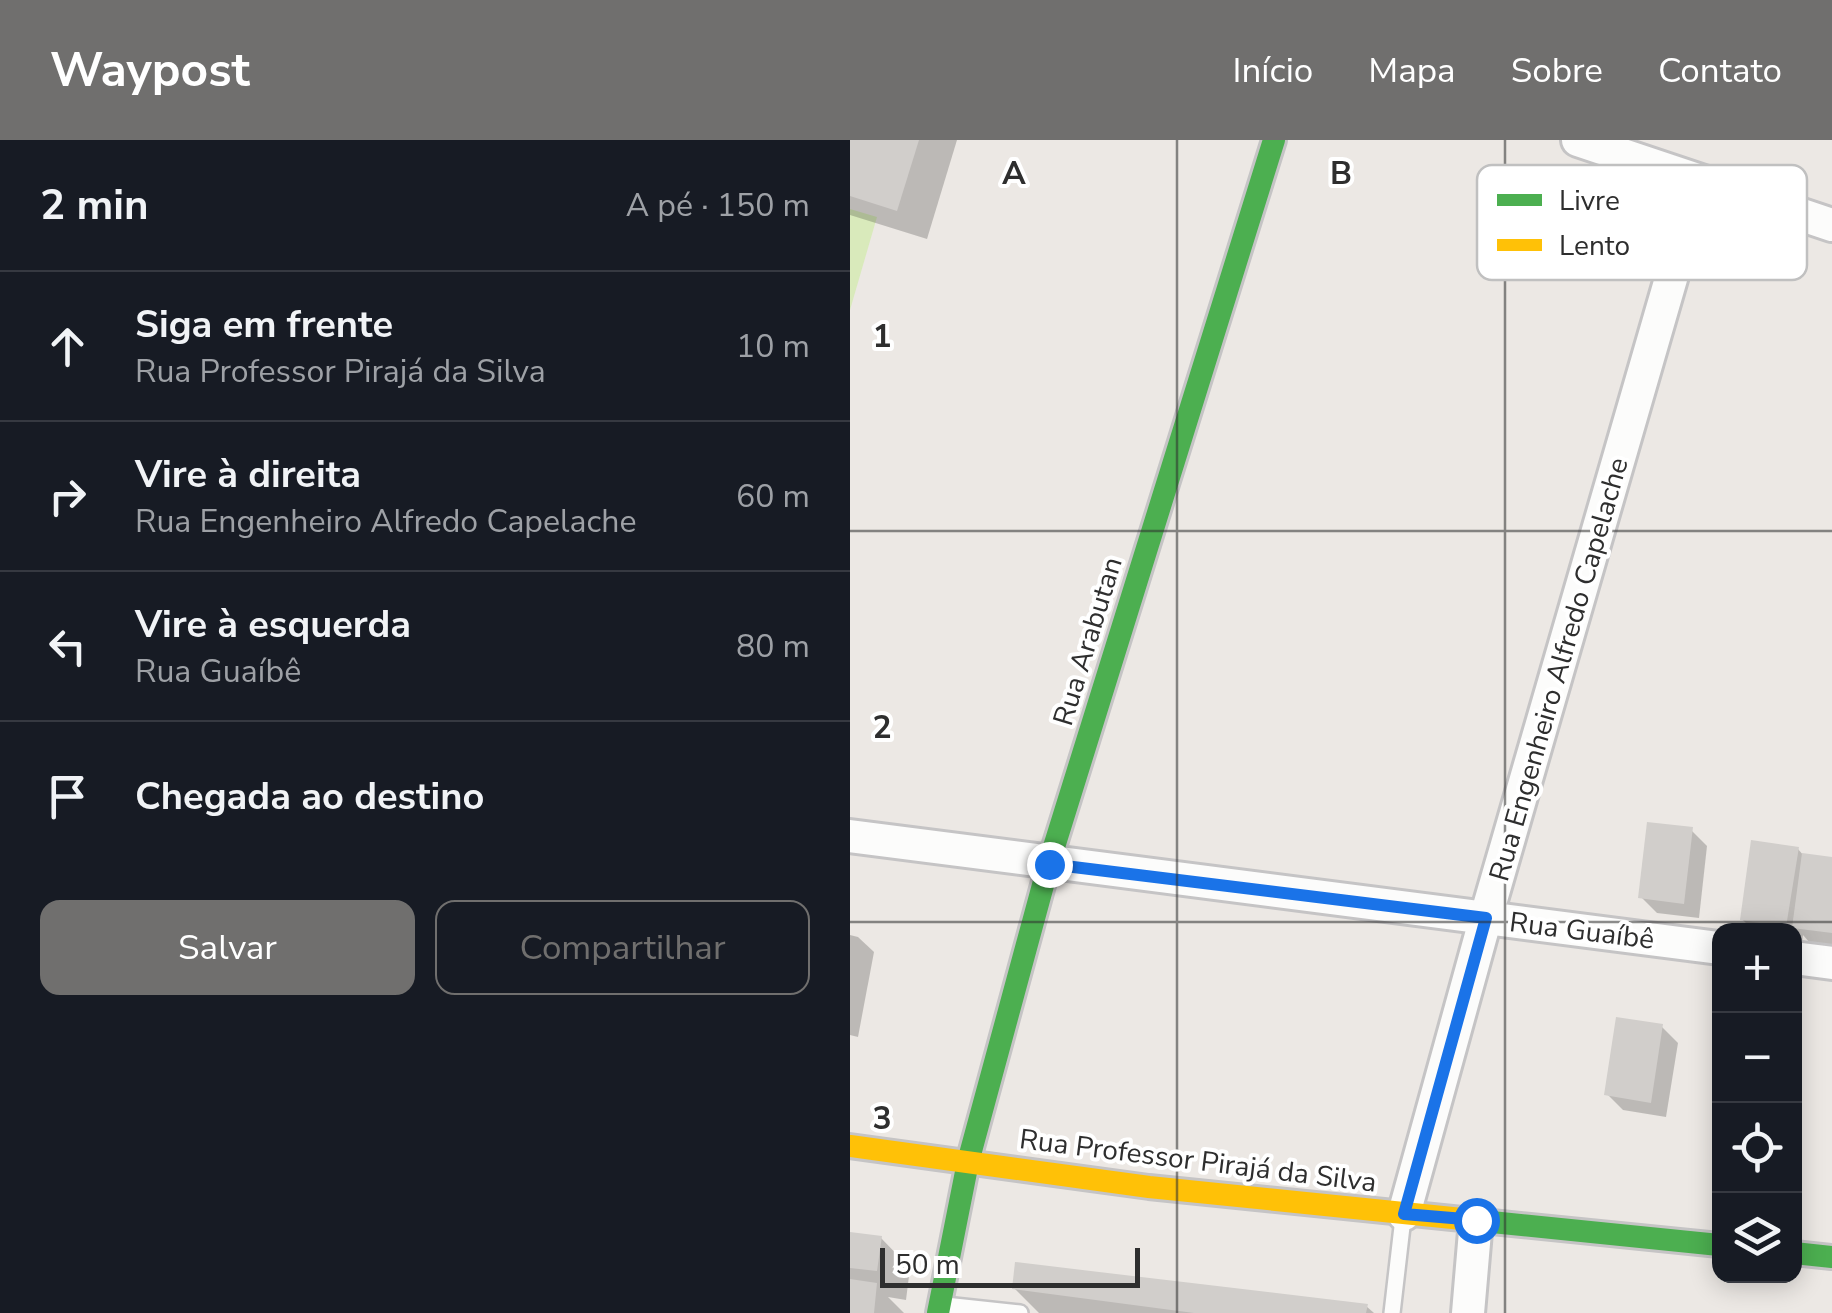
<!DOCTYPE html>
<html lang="pt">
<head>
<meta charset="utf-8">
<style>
	:root { --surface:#171b24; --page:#242831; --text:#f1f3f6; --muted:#9ea1a6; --line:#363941; --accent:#706f6e }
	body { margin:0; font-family:"Nunito Sans",sans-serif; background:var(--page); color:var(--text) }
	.controls { position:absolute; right:30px; bottom:30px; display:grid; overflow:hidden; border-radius:20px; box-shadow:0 5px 25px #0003 }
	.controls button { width:90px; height:90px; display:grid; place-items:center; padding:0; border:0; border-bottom:2px solid var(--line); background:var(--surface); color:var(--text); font:50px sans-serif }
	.scale { position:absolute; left:30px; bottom:25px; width:260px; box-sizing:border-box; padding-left:10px; border:5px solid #2e2e2e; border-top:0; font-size:28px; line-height:35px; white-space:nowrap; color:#2e2e2e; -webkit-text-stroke:8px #fff; paint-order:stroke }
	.stop { position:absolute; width:30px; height:30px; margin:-22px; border:8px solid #1a73e8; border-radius:50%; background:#fff }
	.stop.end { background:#1a73e8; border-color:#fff; box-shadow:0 2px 10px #0008 }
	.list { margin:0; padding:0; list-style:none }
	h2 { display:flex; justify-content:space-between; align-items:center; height:130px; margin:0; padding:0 40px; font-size:42px }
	h2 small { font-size:32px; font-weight:400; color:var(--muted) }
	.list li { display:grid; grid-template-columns:65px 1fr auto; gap:30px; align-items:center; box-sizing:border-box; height:150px; padding:0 40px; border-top:2px solid var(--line) }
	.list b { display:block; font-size:38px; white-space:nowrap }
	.list p { margin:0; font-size:32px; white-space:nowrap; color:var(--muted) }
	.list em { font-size:32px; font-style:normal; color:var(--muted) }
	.actions { display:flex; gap:20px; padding:30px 40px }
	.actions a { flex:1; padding:22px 0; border:2px solid var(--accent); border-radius:20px; text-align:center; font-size:35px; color:var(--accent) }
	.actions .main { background:var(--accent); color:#fff }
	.icon { flex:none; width:55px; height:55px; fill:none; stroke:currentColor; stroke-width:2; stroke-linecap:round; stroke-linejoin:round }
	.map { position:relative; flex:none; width:982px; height:1173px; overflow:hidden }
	header { display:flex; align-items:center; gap:60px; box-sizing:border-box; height:140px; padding:0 50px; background:var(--accent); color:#fff }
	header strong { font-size:48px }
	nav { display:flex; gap:55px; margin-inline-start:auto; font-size:35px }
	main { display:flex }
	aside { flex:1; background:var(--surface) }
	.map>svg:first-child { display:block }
	.pitch { fill:#d9eabb }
	.shadow { fill:#0003 }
	.building { fill:#d1cecb }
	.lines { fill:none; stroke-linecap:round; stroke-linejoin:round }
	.lane-casing { stroke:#c5c4c5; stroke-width:20 }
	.street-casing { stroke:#c5c4c5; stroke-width:38 }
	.fast-casing { stroke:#c5c4c5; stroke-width:28 }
	.slow-casing { stroke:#c5c4c5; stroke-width:28 }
	.lane { stroke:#fcfcfb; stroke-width:15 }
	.street { stroke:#fcfcfb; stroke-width:32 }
	.fast { stroke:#4caf50; stroke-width:22 }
	.slow { stroke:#ffc107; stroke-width:22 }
	.route { stroke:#1a73e8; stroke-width:12 }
	.grid { fill:none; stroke:#2e2e2e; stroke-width:2.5; stroke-opacity:0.55 }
	.labels { text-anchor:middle; stroke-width:8; stroke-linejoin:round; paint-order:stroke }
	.street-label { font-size:28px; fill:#2e2e2e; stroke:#fff }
	.key { fill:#fff; stroke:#c0c0c0; stroke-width:2.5 }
	.key-label { font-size:28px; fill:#2e2e2e }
	.grid-label { font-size:32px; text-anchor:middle; font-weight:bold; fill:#2e2e2e; stroke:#fff; stroke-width:8; stroke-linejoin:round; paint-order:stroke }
</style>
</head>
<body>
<header>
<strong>Waypost</strong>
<nav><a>Início</a><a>Mapa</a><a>Sobre</a><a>Contato</a></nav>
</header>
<main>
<aside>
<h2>2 min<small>A pé · 150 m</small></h2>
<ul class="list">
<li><svg class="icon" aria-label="ahead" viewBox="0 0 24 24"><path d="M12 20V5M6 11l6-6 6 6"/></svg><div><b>Siga em frente</b><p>Rua Professor Pirajá da Silva</p></div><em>10 m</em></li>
<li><svg class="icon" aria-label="right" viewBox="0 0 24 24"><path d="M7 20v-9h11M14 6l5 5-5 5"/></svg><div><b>Vire à direita</b><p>Rua Engenheiro Alfredo Capelache</p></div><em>60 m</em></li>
<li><svg class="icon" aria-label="left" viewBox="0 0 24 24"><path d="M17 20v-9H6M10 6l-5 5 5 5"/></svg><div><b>Vire à esquerda</b><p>Rua Guaíbê</p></div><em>80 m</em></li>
<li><svg class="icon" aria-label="arrive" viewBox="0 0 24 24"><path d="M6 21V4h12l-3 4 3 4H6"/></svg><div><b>Chegada ao destino</b></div></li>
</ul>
<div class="actions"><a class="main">Salvar</a><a>Compartilhar</a></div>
</aside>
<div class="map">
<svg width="982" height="1173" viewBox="0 0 982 1173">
	<rect width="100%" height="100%" fill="#ece8e4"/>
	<path class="pitch" d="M0,69l27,8 -27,93z"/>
	<g class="shadow">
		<path d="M0,0h107l-30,99 -77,-24z"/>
		<path d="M841,690l16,16 -8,72 -42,-5 -16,-16z"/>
		<path d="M948,709l6,7 28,4v86l-22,-3 -7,-8 -1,7 -8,-1v-10h-40l-12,-12z"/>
		<path d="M0,795l8,2 16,15 -16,85 -8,-2z"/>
		<path d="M812,887l16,16 -12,74 -43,-7 -16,-16z"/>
		<path d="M0,1094l31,4 29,30 -4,32 -18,-3 16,16h-54z"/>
		<path d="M164,1148l352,18 8,7h-335z"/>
	</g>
	<g class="building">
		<path d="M0,0h69l-22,71 -47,-15z"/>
		<path d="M797,682l46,5 -9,77 -46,-6z"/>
		<path d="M901,700l48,7 -13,80 -46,-7z"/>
		<path d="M952,713l30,4v76l-40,-5z"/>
		<path d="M766,877l47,7 -12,79 -47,-8z"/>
		<path d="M0,1092l32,4 -5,35 -27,-3z"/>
		<path d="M165,1122l353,42 -2,9h-172l-182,-24z"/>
		<path d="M0,1139l27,4 -3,30h-24z"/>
	</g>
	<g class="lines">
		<g class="lane-casing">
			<g id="lane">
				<path d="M95,1165l75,8"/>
				<path d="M542,1173l11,-95"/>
			</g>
		</g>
		<g class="street-casing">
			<g id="street">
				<path d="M728,0l254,85"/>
				<path d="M0,696l869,112"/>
				<path d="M944,818l38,5"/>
				<path d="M554,1074l82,-297 213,-735"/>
				<path d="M618,1173l8,-93"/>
			</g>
		</g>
		<g class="fast-casing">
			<g id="fast">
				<path d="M622,1080l247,25"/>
				<path d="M944,1113l38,4"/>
				<path d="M88,1173l30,-151 81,-299 225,-723"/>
			</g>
		</g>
		<g class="slow-casing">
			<path id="slow" d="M0,1006l299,41 323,33"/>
		</g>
		<use href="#lane" class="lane"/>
		<use href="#street" class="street"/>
		<use href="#fast" class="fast"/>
		<use href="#slow" class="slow"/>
	</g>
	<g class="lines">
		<path class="route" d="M199,724l437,54 -82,296 72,6"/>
	</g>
	<path class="grid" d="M327,0v1173M655,0v1173M0,391h982M0,782h982"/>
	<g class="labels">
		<g class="street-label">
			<text transform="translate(237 501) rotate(-73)" y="10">Rua Arabutan</text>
			<text transform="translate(708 529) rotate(-74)" y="10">Rua Engenheiro Alfredo Capelache</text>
			<text transform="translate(732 790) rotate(7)" y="10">Rua Guaíbê</text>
			<text transform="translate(348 1020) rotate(7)" y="10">Rua Professor Pirajá da Silva</text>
		</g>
	</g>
	<rect x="627" y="25" width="330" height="115" rx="15" class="key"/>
	<rect x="647" y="54" width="45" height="12" fill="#4caf50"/>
	<rect x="647" y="99" width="45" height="12" fill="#ffc107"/>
	<g class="key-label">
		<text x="709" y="70">Livre</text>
		<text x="709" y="115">Lento</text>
	</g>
	<g class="grid-label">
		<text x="164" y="44">A</text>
		<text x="491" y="44">B</text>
		<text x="32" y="207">1</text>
		<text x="32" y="598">2</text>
		<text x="32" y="989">3</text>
	</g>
</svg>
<div class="controls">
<button>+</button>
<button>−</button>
<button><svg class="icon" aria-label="locate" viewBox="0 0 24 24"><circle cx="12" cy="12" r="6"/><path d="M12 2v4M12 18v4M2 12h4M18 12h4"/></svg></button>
<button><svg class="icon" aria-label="layers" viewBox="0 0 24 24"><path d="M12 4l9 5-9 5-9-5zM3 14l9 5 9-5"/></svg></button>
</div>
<div class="scale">50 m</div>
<div class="stop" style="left:626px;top:1080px"></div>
<div class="stop end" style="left:199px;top:724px"></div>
</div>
</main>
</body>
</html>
